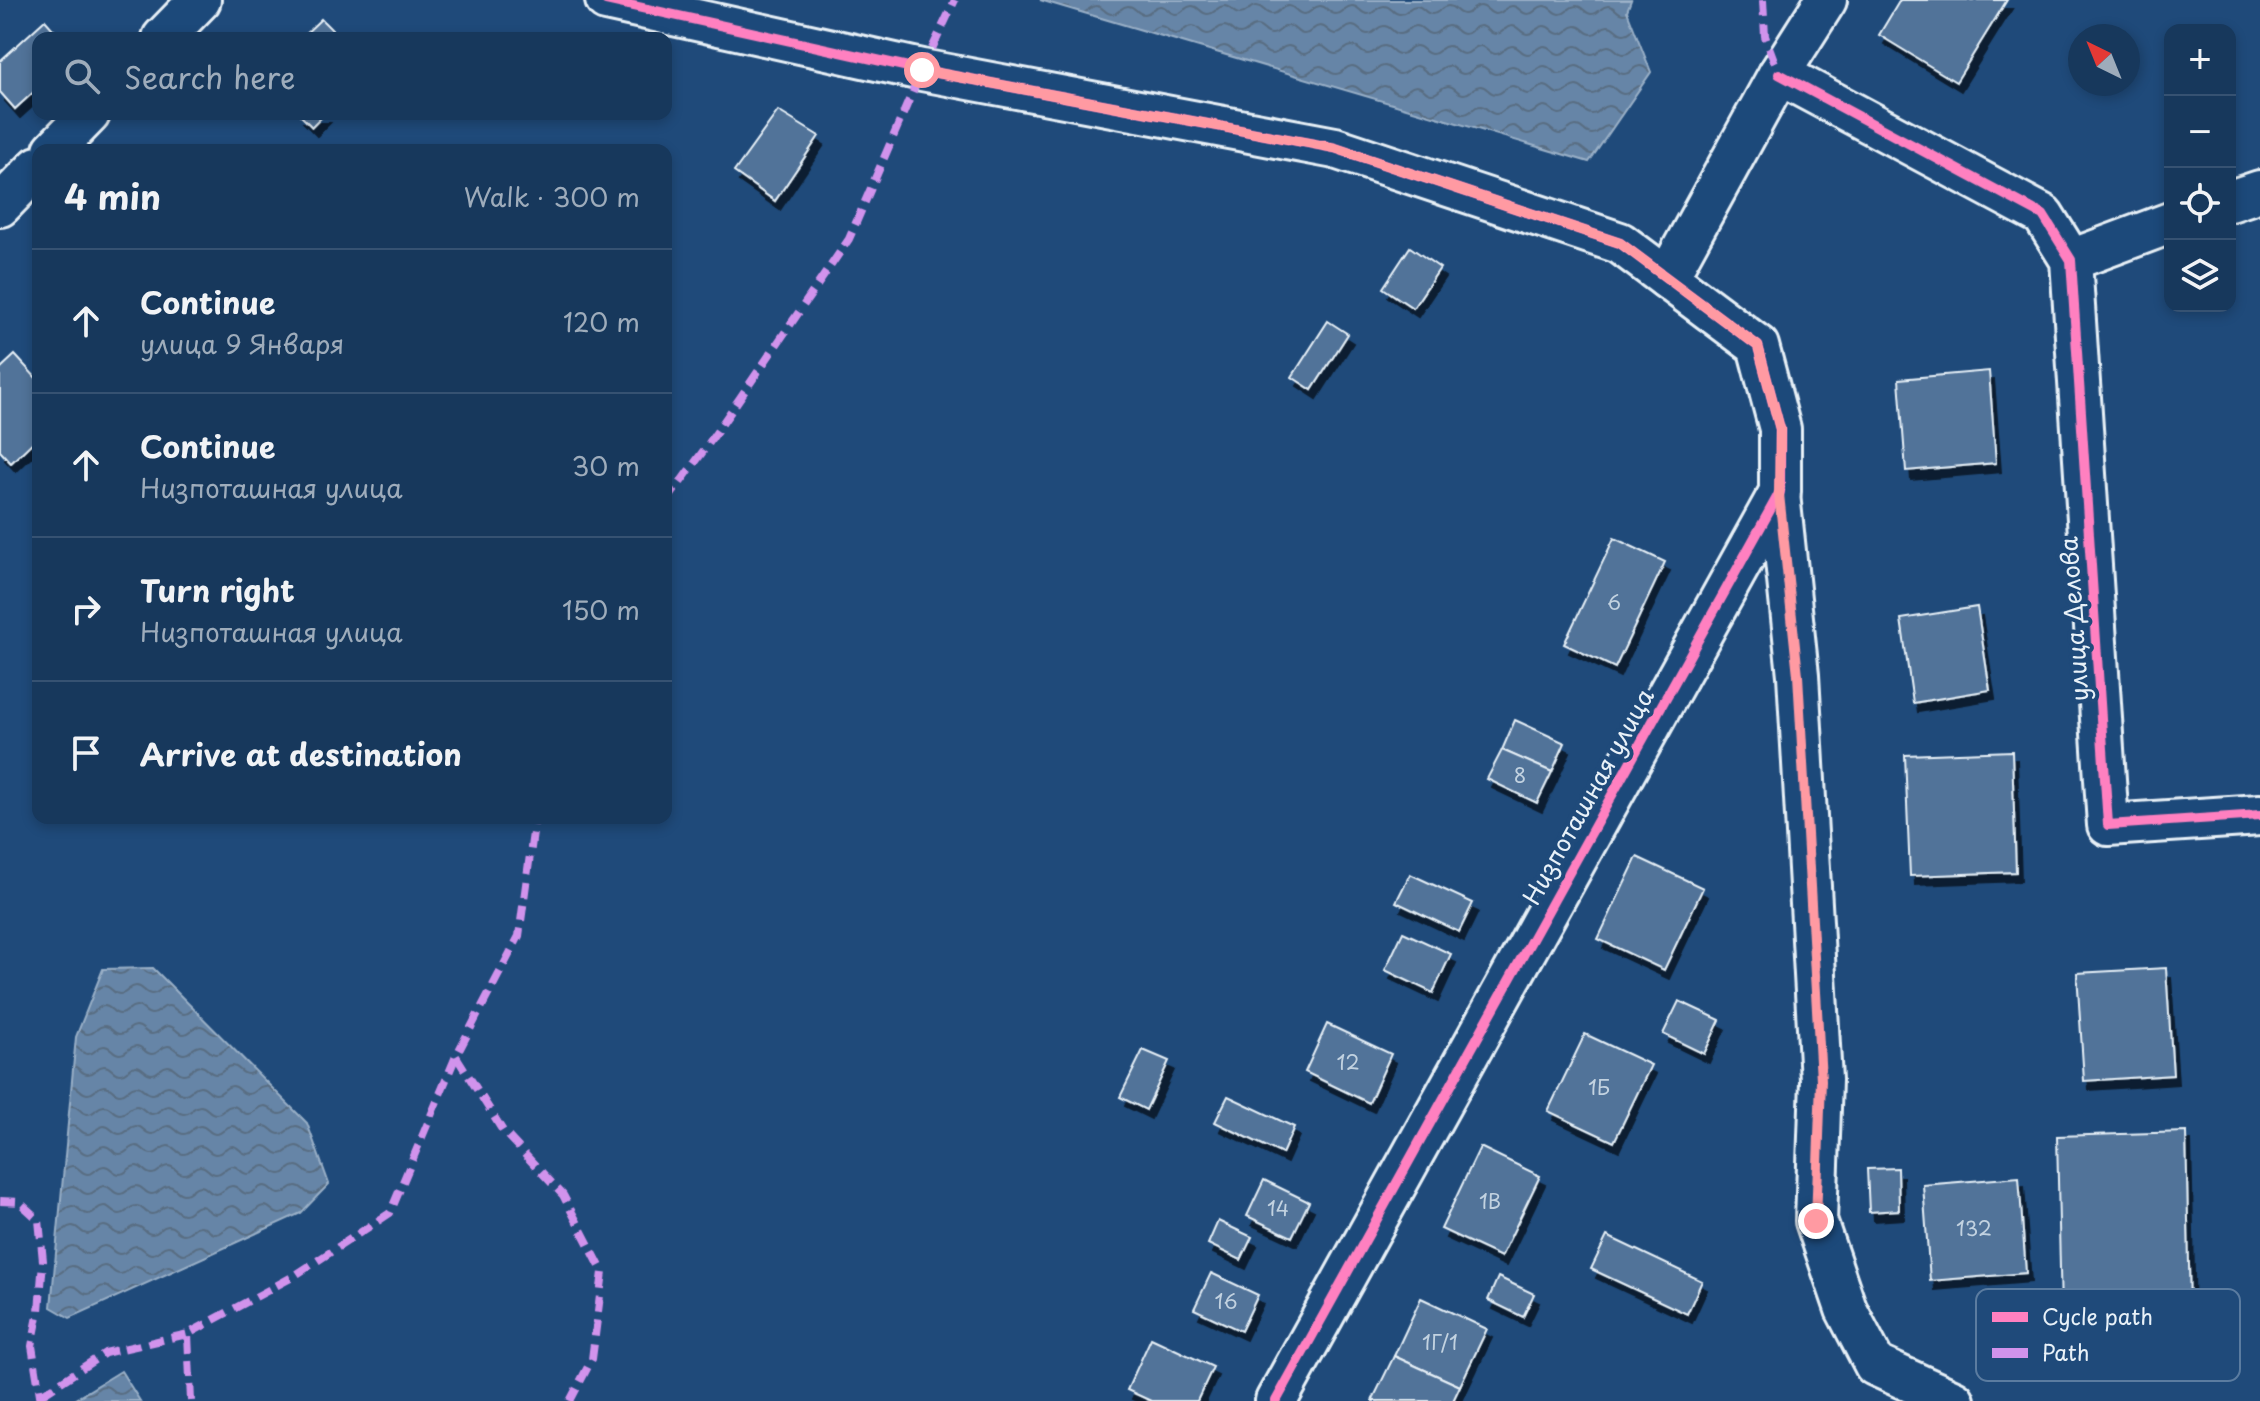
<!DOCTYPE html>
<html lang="en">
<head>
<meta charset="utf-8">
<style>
	:root { --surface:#17385c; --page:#203f62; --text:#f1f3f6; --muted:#9eacbb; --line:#365272 }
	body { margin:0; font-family:"Playpen Sans",sans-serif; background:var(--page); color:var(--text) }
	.controls { position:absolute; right:24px; top:24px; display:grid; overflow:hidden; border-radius:16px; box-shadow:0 4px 12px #0003 }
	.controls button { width:72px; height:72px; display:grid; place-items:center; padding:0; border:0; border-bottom:2px solid var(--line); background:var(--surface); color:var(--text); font:40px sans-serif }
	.compass { position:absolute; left:2068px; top:24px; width:72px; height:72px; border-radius:50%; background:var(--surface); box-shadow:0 4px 12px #0003; rotate:317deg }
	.stop { position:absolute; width:24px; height:24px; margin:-18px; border:6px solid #ff9aa2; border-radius:50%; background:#fff }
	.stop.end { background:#ff9aa2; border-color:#fff; box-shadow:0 2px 8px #0008 }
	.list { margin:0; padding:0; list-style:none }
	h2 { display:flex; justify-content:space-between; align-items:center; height:104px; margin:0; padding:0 32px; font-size:34px }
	h2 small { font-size:26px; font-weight:400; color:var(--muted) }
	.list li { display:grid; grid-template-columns:52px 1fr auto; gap:24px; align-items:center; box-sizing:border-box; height:144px; padding:0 32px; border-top:2px solid var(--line) }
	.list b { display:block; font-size:30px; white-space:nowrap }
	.list p { margin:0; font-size:26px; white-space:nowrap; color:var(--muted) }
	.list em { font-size:26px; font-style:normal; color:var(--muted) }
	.icon { flex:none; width:44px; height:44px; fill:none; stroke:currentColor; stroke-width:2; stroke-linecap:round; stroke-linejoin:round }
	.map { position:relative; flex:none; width:2260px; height:1401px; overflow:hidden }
	.search { position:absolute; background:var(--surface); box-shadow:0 4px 12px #0003; left:32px; top:32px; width:640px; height:88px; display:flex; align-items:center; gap:20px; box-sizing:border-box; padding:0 28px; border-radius:16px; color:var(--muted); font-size:30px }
	.panel { position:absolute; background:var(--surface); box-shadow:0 4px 12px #0003; left:32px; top:144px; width:640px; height:680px; border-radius:16px }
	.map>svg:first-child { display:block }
	.water { fill:url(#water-waves); stroke:#9ab0c7; stroke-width:2 }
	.building { fill:#517399; stroke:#e8f1f8; stroke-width:2; filter:url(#shadow) }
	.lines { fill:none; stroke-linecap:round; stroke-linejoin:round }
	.minor-casing { stroke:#e8f1f8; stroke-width:46 }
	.minor { stroke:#1f4a7a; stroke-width:40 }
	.quiet { stroke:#d193ec; stroke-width:8; stroke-dasharray:16 8; stroke-linecap:butt }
	.cycleway-casing { stroke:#1f4a7a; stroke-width:15 }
	.cycleway { stroke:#ff80c0; stroke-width:10 }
	.route { stroke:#ff9aa2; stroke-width:10 }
	.labels { text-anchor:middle; stroke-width:8; stroke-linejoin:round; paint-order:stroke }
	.number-label { font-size:20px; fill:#c2d2e0 }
	.street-label { font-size:24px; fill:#e8f1f8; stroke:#1f4a7a }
	.key { fill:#1f4a7a; stroke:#5b7ca0; stroke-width:2 }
	.key-label { font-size:22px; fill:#e8f1f8 }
</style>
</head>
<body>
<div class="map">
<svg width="2260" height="1401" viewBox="0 0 2260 1401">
	<defs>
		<pattern id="water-waves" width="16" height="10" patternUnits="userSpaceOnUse" patternTransform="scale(2)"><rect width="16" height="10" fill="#6685a7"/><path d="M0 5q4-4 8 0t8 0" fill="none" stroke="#596d82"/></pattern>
		<filter id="shadow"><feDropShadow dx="5" dy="9" stdDeviation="0" flood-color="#0009"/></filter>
	</defs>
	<rect width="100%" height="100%" fill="#1f4a7a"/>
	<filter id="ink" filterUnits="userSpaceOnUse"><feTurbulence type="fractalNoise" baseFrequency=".0125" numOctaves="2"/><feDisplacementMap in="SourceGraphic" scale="16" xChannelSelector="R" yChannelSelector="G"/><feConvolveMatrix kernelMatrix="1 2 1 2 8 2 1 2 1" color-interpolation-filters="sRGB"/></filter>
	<g filter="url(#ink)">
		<g class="water">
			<path d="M1040,0h591l-4,11 24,61 -62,90z"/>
			<path d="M153,968l154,155 22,61 -28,29 -231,105 -19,-11 25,-270 27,-68z"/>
			<path d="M121,1371l19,30h-68z"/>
		</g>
		<g class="building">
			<path d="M1900,0h107l-51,82 -77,-47z"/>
			<path d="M321,19l19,19h-39z"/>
			<path d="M45,20l16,18h-23v50l-23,21 -15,-17v-31z"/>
			<path d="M778,111l41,25 -44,65 -41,-29z"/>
			<path d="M299,114h26l-13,13z"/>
			<path d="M1410,247l30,21 -27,40 -30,-20z"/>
			<path d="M1328,321l20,13 -36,56 -20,-13z"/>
			<path d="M15,355l23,25v57l-27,26 -11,-12v-82z"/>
			<path d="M1989,371l7,92 -90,8 -7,-92z"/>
			<path d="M1614,538l51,24 -50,106 -51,-24z"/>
			<path d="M1977,607l13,83 -77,13 -12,-84z"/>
			<path d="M1515,720l50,23 -13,29 -50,-22z"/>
			<path d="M1502,750l50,22 -15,31 -50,-24z"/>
			<path d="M2012,751l4,121 -106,4 -5,-121z"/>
			<path d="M1637,857l66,31 -39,82 -66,-31z"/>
			<path d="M1410,874l63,29 -14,29 -63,-30z"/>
			<path d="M1403,932l48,22 -18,39 -48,-23z"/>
			<path d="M2166,968l7,107 -89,6 -7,-108z"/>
			<path d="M1679,1001l41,19 -16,34 -41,-20z"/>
			<path d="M1327,1024l64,30 -22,49 -64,-31z"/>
			<path d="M1585,1034l66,31 -37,77 -66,-31z"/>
			<path d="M1143,1050l26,11 -23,49 -26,-13z"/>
			<path d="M1228,1096l66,31 -12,27 -67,-32z"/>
			<path d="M2186,1132l4,177 -129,4 -4,-177z"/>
			<path d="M1480,1147l60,29 -39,81 -60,-28z"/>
			<path d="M1898,1168l1,42 -30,2 -2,-43z"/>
			<path d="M2019,1177l7,96 -96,8 -7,-96z"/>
			<path d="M1264,1180l45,22 -17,35 -45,-21z"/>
			<path d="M1218,1221l34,16 -11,23 -33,-16z"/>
			<path d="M1607,1236l95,45 -15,33 -96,-45z"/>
			<path d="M1211,1273l47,22 -17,36 -47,-22z"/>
			<path d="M1498,1277l36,17 -11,23 -35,-17z"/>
			<path d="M1421,1298l66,31 -27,57 -66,-30z"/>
			<path d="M1151,1338l62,29 -16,34h-46l-24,-11z"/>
			<path d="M1394,1356l66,30 -7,15h-81z"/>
		</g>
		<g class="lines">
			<g class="minor-casing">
				<g id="minor">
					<path d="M606,0l316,70 413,78 285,95 138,103 22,83v63l-504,909"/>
					<path d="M163,38l37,-38"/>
					<path d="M1779,74l264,141 28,45 37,565 152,-10"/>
					<path d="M54,150l35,-36"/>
					<path d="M2230,201l30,-10"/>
					<path d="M0,206l38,-39"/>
					<path d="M2071,260l99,-37"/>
					<path d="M1667,278l112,-204 47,-74"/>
					<path d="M1779,494l19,181 23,405 -5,141 30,88 29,56 79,36"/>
				</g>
			</g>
			<use href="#minor" class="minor"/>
			<g class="quiet">
				<path d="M1763,0l2,36 14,38"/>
				<path d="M666,502l41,-56 142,-207 73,-169 33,-70"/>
				<path d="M456,1056l47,75 60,64 40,77 -11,87 -22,42"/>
				<path d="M0,1201l19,1 20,18 4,41 -4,50 -7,35 9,55"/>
				<path d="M41,1395l64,-42 83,-19"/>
				<path d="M191,1401l-3,-67 106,-58 96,-63 66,-157 63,-120 16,-118"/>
			</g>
			<g class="cycleway-casing">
				<g id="cycleway">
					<path d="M606,0l316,70 413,78 285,95 138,103 22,83v63l-504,909"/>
					<path d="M1779,74l264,141 28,45 37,565 152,-10"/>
				</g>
			</g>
			<use href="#cycleway" class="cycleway"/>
		</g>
	</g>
	<g class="lines" filter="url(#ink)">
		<path class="route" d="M922,70l413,78 285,95 138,103 22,83 -1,65 19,181 23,405 -5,141"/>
	</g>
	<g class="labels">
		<g class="number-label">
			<text x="1614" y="610">6</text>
			<text x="1520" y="783">8</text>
			<text x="1348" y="1070">12</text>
			<text x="1599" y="1095">1Б</text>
			<text x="1490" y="1209">1В</text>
			<text x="1278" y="1216">14</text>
			<text x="1974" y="1236">132</text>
			<text x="1226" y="1309">16</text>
			<text x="1440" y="1350">1Г/1</text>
		</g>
		<g class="street-label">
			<text transform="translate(2075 619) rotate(-94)" y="8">улица Делова</text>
			<text transform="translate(1589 797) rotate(-61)" y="8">Низпоташная улица</text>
		</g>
	</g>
	<rect x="1976" y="1289" width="264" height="92" rx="12" class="key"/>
	<rect x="1992" y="1312" width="36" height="10" fill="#ff80c0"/>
	<rect x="1992" y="1348" width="36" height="10" fill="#d193ec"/>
	<g class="key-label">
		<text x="2042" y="1325">Cycle path</text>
		<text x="2042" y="1361">Path</text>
	</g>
</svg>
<div class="controls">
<button>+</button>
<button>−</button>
<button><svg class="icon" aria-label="locate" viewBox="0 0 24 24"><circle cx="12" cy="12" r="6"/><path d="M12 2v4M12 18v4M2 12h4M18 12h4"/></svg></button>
<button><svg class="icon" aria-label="layers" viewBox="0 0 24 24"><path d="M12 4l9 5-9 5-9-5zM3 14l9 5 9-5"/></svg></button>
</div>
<svg class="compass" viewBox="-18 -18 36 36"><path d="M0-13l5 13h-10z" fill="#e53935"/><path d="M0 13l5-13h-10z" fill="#9eacbb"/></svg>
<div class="stop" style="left:922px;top:70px"></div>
<div class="stop end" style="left:1816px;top:1221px"></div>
<div class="search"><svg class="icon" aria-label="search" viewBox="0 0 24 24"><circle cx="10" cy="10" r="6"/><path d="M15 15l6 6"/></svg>Search here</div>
<section class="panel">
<h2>4 min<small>Walk · 300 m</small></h2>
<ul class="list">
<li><svg class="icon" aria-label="ahead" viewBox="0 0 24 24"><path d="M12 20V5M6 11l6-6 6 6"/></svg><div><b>Continue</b><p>улица 9 Января</p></div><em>120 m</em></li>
<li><svg class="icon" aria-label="ahead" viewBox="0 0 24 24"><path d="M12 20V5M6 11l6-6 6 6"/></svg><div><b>Continue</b><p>Низпоташная улица</p></div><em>30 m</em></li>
<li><svg class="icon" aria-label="right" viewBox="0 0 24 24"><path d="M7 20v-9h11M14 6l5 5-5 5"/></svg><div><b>Turn right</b><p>Низпоташная улица</p></div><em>150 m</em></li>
<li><svg class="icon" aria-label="arrive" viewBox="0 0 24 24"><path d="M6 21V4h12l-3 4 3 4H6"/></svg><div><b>Arrive at destination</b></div></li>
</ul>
</section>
</div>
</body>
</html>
